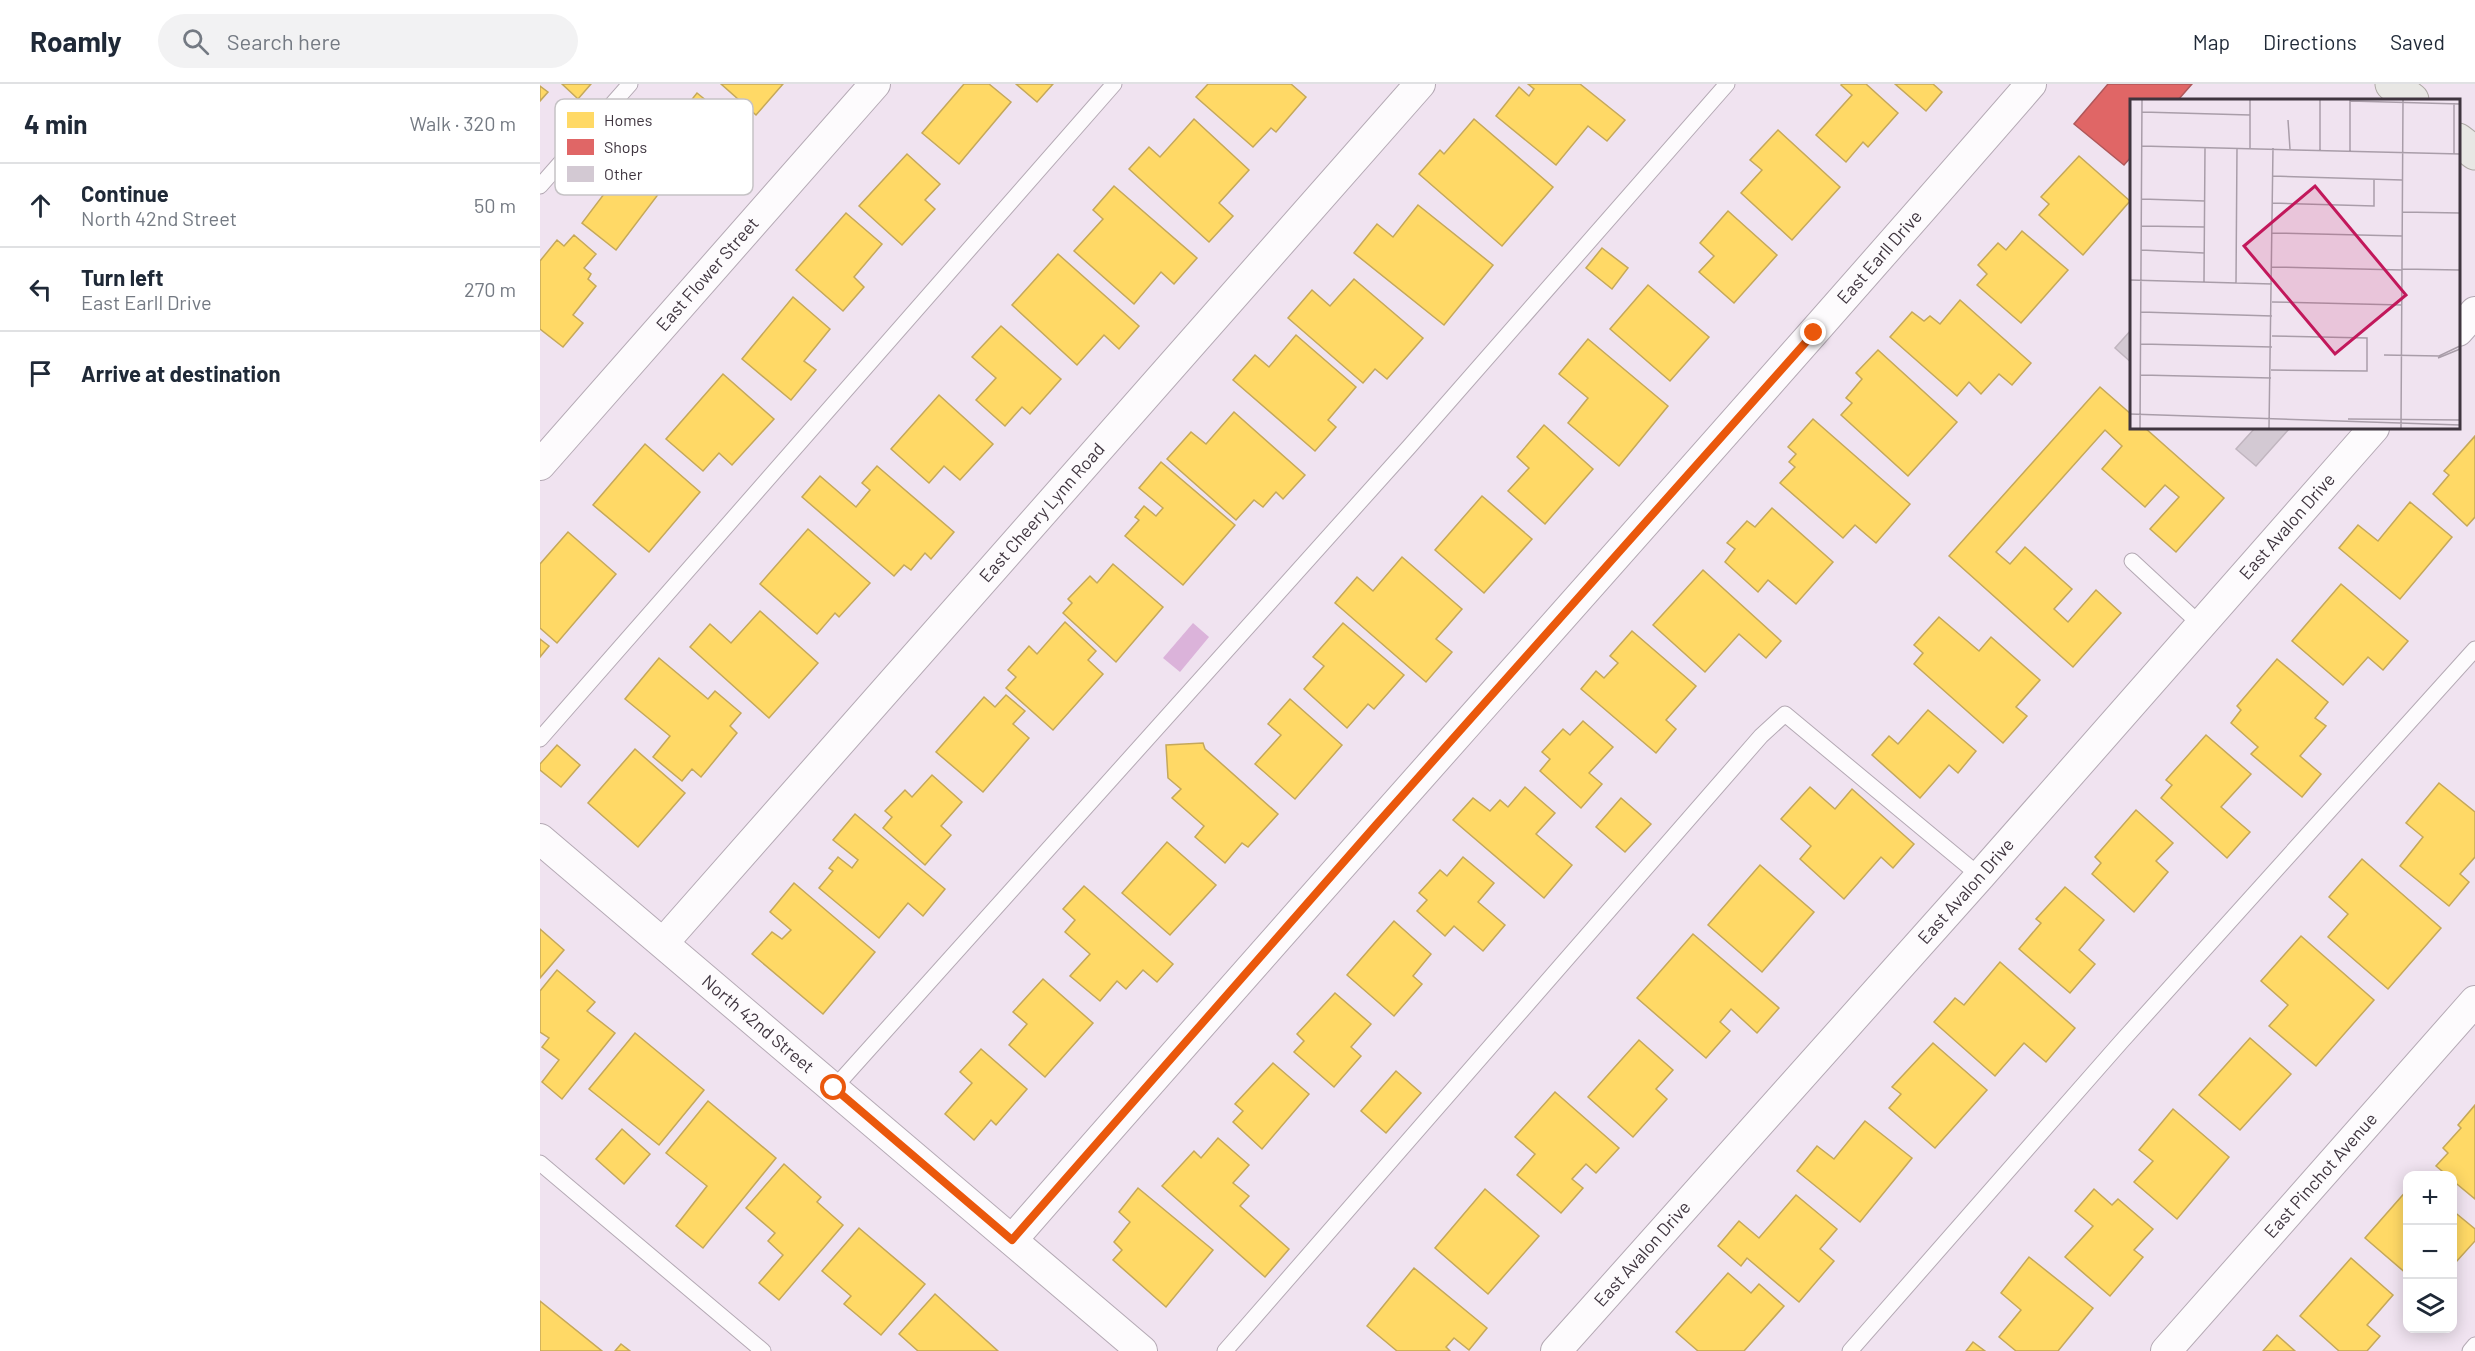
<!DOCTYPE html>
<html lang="en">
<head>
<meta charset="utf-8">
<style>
	:root { --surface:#fff; --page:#f2f2f3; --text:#1f2937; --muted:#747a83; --line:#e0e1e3 }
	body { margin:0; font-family:Barlow,sans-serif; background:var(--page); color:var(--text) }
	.controls { position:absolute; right:18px; bottom:18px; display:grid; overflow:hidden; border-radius:12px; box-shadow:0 3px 15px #0003 }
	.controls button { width:54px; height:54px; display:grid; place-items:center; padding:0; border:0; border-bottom:2px solid var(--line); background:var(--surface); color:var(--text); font:30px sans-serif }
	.stop { position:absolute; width:18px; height:18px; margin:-14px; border:4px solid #ea580c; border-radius:50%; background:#fff }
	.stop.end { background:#ea580c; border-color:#fff; box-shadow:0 2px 6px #0008 }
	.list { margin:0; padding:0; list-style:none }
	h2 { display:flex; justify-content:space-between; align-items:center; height:78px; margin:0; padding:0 24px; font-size:26px }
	h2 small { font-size:20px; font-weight:400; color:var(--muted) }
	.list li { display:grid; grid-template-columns:39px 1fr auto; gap:18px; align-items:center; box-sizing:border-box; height:84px; padding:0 24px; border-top:2px solid var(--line) }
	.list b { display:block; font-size:22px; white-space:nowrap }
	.list p { margin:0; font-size:20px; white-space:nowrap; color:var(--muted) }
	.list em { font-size:20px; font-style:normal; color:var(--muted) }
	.icon { flex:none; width:33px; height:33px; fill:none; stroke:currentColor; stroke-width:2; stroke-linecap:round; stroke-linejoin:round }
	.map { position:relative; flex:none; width:1935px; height:1267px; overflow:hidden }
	header { display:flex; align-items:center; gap:36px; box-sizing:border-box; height:84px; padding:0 30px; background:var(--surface); border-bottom:2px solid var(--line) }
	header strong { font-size:28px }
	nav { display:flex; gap:33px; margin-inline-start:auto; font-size:21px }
	.search { width:420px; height:54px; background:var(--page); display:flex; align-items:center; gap:15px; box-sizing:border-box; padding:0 21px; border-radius:33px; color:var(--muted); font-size:22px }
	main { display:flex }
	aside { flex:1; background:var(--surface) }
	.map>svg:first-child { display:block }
	.water { fill:#dbb3da }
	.homes { fill:#ffd966; stroke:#c5a85a; stroke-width:1.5 }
	.shops { fill:#e06666; stroke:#b0575a; stroke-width:1.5 }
	.building { fill:#d3c9d3; stroke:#c0b5bf; stroke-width:1.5 }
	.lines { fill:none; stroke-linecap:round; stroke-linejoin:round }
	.lane-casing { stroke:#b4a9b4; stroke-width:17 }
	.street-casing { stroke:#b4a9b4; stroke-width:32 }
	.primary-casing { stroke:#afaaa6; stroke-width:35 }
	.lane { stroke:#fdfbfd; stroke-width:15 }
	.street { stroke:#fdfbfd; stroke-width:30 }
	.primary { stroke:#e8e7e4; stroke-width:33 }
	.route { stroke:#ea580c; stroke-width:8 }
	.labels { text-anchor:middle; stroke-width:6; stroke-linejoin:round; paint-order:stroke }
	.street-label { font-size:18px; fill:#3f353f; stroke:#fff }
	.inset-road { fill:none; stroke:#a99da9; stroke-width:1.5 }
	.view { fill:#c2185b; fill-opacity:0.15; stroke:#c2185b; stroke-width:3 }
	.inset-edge { fill:none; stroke:#3f353f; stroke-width:3 }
	.key { fill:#fff; stroke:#c5c2c5; stroke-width:1.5 }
	.key-label { font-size:16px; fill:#3f353f }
</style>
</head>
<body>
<header>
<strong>Roamly</strong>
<div class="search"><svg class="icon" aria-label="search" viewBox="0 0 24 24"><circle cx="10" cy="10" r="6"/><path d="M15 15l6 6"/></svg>Search here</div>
<nav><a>Map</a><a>Directions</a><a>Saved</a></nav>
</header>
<main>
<aside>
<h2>4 min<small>Walk · 320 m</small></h2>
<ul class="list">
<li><svg class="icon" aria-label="ahead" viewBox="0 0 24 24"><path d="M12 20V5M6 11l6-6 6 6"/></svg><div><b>Continue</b><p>North 42nd Street</p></div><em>50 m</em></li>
<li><svg class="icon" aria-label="left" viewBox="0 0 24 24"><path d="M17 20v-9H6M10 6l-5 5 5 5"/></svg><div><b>Turn left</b><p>East Earll Drive</p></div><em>270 m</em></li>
<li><svg class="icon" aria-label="arrive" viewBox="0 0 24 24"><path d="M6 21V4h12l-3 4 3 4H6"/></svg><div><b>Arrive at destination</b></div></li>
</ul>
</aside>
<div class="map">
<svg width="1935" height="1267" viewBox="0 0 1935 1267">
	<rect width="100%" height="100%" fill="#f0e3f0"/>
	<path class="water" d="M653,539l16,14 -29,35 -17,-14z"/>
	<g class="homes">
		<path d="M22,0h29l-13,15z"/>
		<path d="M181,0h62l-27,31z"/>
		<path d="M424,0h25l22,18 -52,62 -37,-31z"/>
		<path d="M476,0h37l-16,18z"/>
		<path d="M668,0h83l15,13 -30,35 -5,-4 -18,19 -57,-50z"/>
		<path d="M988,0h52l45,36 -18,21 -19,-15 -32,39 -60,-49 23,-29 10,9 5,-7z"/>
		<path d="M1302,0h24l32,29 -30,34 -5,-5 -17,20 -30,-27 36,-40 -11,-10z"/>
		<path d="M1355,0h38l9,8 -16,19z"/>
		<path d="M0,2l8,6 -8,9z"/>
		<path d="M157,9l47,38 -48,59 -47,-37z"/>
		<path d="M654,35l55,51 -30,33 14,13 -24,26 -80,-73 20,-22 11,10z"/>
		<path d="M934,35l79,68 -51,59 -83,-72 21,-24 4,4z"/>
		<path d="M1238,46l62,57 -48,53 -51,-47 21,-23 -12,-10z"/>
		<path d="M367,70l33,30 -15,16 10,9 -33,36 -43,-39z"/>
		<path d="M1539,72l51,45 -47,54 -44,-40 10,-11 -8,-7z"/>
		<path d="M89,77l34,27 -47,62 -34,-27z"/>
		<path d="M574,102l83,72 -23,26 -13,-12 -27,32 -60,-53 29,-32 -10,-9z"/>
		<path d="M878,121l75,60 -49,60 -90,-72 23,-29 16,13z"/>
		<path d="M1188,127l49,44 -43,48 -35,-31 15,-16 -14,-13z"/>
		<path d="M306,129l36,31 -28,33 10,10 -21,24 -47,-41z"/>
		<path d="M1482,147l46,39 -47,53 -44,-38 10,-11 -9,-9 20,-22 8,7z"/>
		<path d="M34,151l22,19 -12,14 7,6 -3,5 8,7 -23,29 10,8 -20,24 -23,-18v-68l17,-21 7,6z"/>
		<path d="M1062,164l26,20 -16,21 -26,-21z"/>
		<path d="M518,170l81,72 -20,23 -15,-14 -27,30 -65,-60z"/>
		<path d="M814,195l69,59 -36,41 -12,-10 -12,14 -75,-65 24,-28 18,16z"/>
		<path d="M1108,201l61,52 -39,44 -60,-52z"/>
		<path d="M253,213l37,32 -26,32 12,9 -25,30 -49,-41z"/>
		<path d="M1420,216l71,63 -19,22 -13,-11 -18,20 -12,-12 -12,14 -67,-59 22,-25 12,9 6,-5 10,8z"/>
		<path d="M461,242l60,53 -31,35 -8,-7 -17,19 -29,-26 20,-22 -24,-21z"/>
		<path d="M756,251l60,52 -28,33 8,7 -21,24 -82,-71 22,-25 14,12z"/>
		<path d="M1048,255l80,67 -49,60 -51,-43 20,-25 -29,-24z"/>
		<path d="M1338,266l79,72 -49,54 -67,-61 11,-12 -6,-5 16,-19 -6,-6z"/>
		<path d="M183,290l51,45 -42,46 -13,-12 -16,18 -37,-32z"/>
		<path d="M1560,303l32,28v13h13l79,70 -48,54 -26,-23 29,-32 -14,-12 -20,22 -43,-38 20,-23 -17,-16 -109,122 14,12 15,-17 47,42 -18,20 14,13 28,-32 25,23 -48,54 -124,-111z"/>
		<path d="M399,311l54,49 -33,36 -16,-14 -15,17 -38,-34z"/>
		<path d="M694,328l71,63 -22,24 -7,-7 -13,15 -9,-7 -18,20 -69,-61 24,-27 15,12z"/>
		<path d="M1273,335l97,85 -34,39 -21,-18 -12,13 -63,-55 15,-16 -6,-5 7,-8 -8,-7z"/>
		<path d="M1004,341l49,44 -48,55 -37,-33 21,-23 -12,-11z"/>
		<path d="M1935,352v81l-8,9 -34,-32 16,-19 -5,-4z"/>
		<path d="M105,360l55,48 -51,60 -56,-47z"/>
		<path d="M621,378l74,63 -52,60 -58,-49 14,-16 -4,-3 9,-11 12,10 7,-8 -24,-20z"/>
		<path d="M337,382l77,66 -23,27 -6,-6 -14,17 -7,-5 -10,11 -92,-79 18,-21 36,31 14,-17 -8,-7z"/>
		<path d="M942,412l50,43 -48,54 -49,-43z"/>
		<path d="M1870,418l42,35 -52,62 -61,-51 19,-23 20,16z"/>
		<path d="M1232,424l61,54 -37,42 -28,-24 -10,12 -33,-30 10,-13 -8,-6 20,-22 8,6z"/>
		<path d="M268,445l62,54 -31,34 -4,-4 -18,21 -57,-50z"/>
		<path d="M28,448l48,42 -59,69 -17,-15v-64z"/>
		<path d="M862,473l60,52 -26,30 16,13 -26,30 -91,-79 22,-26 16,14z"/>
		<path d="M573,480l50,43 -47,55 -53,-49 9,-10 -4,-4 22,-23 7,7z"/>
		<path d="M1163,486l78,71 -15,17 -27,-24 -34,38 -52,-47z"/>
		<path d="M1801,500l67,57 -25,29 -15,-13 -25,28 -51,-44z"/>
		<path d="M220,527l58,52 -49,55 -79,-71 20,-23 21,19z"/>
		<path d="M1399,533l40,34 12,-14 49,43 -24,27 11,9 -24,27 -89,-79 9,-11 -9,-8z"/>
		<path d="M525,538l31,29 -8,9 15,14 -50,56 -47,-42 10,-11 -8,-7 21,-24 8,8z"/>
		<path d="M803,539l61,52 -30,34 -6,-5 -21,24 -43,-39 20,-23 -11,-9z"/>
		<path d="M1092,547l64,55 -30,34 10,9 -20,24 -75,-64 15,-18 8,7 14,-15 -8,-7z"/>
		<path d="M0,555l9,7 -9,11z"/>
		<path d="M119,574l49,41 7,-8 26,22 -11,13 7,7 -36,44 -9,-8 -10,12 -29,-24 17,-21 -45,-37z"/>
		<path d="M1737,575l51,43 -13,16 11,8 -26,30 21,18 -19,23 -51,-43 7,-7 -27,-24 10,-13 -4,-4z"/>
		<path d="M466,611l19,16 -12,13 16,14 -46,54 -47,-40 48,-55 11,10z"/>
		<path d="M750,615l52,46 -47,54 -40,-35 26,-29 -13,-11z"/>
		<path d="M1388,626l48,41 -18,22 -9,-8 -29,33 -48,-43 17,-19 9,8z"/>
		<path d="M1043,637l30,26 -24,26 13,11 -21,24 -41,-37 10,-12 -8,-7 21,-23 7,6z"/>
		<path d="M1666,651l45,39 -30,33 29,25 -23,26 -66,-60 11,-13 -6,-5z"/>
		<path d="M663,659l2,6 73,65 -30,33 -6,-4 -17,20 -30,-26 9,-11 -32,-28 9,-9 -13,-11 -2,-33z"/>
		<path d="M17,661l23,20 -19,22 -21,-17v-6z"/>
		<path d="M95,665l50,44 -47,54 -50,-44z"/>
		<path d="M392,691l30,27 -21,24 10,9 -26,30 -42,-37 9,-11 -7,-6 20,-21 7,7z"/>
		<path d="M1899,699l36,29v45l-15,17 9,8 -20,24 -49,-40 23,-29 -17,-14z"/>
		<path d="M985,703l30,26 -19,21 36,31 -28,33 -91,-78 20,-22 17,13 10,-11 8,7z"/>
		<path d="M1270,703l25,22 17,-20 62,55 -21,24 -12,-11 -37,42 -44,-40 11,-13 -30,-27z"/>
		<path d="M1081,714l30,26 -26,28 -29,-25z"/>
		<path d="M1596,726l37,33 -17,18 12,11 -34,40 -42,-38 9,-11 -6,-6z"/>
		<path d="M315,730l90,75 -22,27 -15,-13 -29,35 -60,-50 14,-17 -4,-3 9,-11 14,11 6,-8 -25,-20z"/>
		<path d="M627,758l49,43 -46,50 -48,-42z"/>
		<path d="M923,773l31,26 -16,19 27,23 -22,26 -29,-25 -9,10 -28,-25 10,-11 -8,-7 21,-23 7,6z"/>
		<path d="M1822,775l79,69 -53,61 -60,-52 20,-23 -19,-17z"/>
		<path d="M1220,781l54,47 -52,60 -54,-47z"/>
		<path d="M254,799l81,69 -52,62 -71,-60 20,-22 10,7 9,-9 -21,-18z"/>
		<path d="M544,802l89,78 -16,18 -14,-12 -17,19 -9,-8 -17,20 -30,-25 20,-22 -25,-22 10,-12 -12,-11z"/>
		<path d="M1525,803l39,33 -25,30 16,14 -25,29 -51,-44 22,-26 -5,-4z"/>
		<path d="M854,837l37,33 -18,22 9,8 -28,32 -47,-41z"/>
		<path d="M0,845l24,21 -24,28z"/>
		<path d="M1153,850l86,74 -22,25 -26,-24 -11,13 10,9 -24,27 -69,-60z"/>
		<path d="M1761,852l73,64 -58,66 -47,-40 19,-21 -27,-24z"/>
		<path d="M1460,878l75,66 -29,34 -22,-19 -29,33 -61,-54 21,-24 9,7z"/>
		<path d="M17,886l38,32 -8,9 28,22 -53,66 -20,-17 17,-22 -17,-13 7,-9 -9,-6v-41z"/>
		<path d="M503,895l50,44 -48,54 -36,-32 18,-21 -14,-12z"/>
		<path d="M795,909l36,31 -20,23 10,9 -27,31 -40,-35 10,-11 -7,-7z"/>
		<path d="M95,949l69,57 -45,55 -70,-56z"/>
		<path d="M1710,954l41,36 -51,56 -41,-35z"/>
		<path d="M1099,956l34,30 -17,19 11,10 -34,38 -45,-40z"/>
		<path d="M1393,959l54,47 -52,58 -46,-40 12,-14 -9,-7z"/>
		<path d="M441,965l46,40 -31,36 -5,-5 -17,20 -29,-26 27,-31 -12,-11z"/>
		<path d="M733,979l36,31 -47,55 -29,-27 10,-11 -8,-7z"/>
		<path d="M856,987l25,22 -35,40 -25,-22z"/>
		<path d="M1015,1008l64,56 -23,25 -10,-9 -14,15 11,9 -22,25 -44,-38 18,-21 -20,-17z"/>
		<path d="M168,1017l68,57 -73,90 -27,-22 31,-40 -41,-33z"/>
		<path d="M1935,1021v94l-23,-19v-4h-4l-12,-10 12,-13 -5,-5 18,-20 -3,-3z"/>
		<path d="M1633,1025l56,48 -52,62 -43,-37 19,-21 -14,-11z"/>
		<path d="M1325,1037l47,37 -52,64 -63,-51 20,-25 17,13z"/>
		<path d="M82,1045l28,25 -26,30 -28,-25z"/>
		<path d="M678,1054l31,27 -16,18 16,13 -9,10 49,43 -24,28 -103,-91 32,-35 7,7z"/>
		<path d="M244,1080l37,33 -4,5 26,23 -64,75 -20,-17 24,-28 -15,-14 7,-8 -29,-25z"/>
		<path d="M598,1104l75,62 -47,57 -53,-47 9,-10 -8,-8 16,-20 -11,-10z"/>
		<path d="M945,1105l54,47 -51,58 -53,-46z"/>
		<path d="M1554,1105l18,16 6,-6 35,30 -19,21 9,7 -33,39 -45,-39 28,-31 -18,-15z"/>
		<path d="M1868,1105v86l-43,-37z"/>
		<path d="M1256,1111l41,34 -17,20 14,12 -35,41 -52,-44 -6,8 -23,-20 21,-25 20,17z"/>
		<path d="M1912,1126l23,19v12l-19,21 -4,-3z"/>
		<path d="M319,1144l66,56 -44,51 -37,-31 7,-8 -29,-25z"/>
		<path d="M1489,1173l64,51 -35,43h-42l-17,-14 22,-27 -20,-17z"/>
		<path d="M1811,1174l42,37 -26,30 13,11 -13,15h-28l-39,-35z"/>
		<path d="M874,1184l73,60 -18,22 -15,-12 -8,9 4,4h-53l-30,-25z"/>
		<path d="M1188,1189l23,20 8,-9 25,22 -40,45h-46l-22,-19z"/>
		<path d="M395,1210l63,57h-80l-19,-17z"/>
		<path d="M0,1217l62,50h-62z"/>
		<path d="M1737,1251l18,16h-32z"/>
		<path d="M1433,1258l12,9h-19z"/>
		<path d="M81,1260l9,7h-15z"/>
	</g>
	<path class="shops" d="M1568,0h84l-14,16h-46v56l-8,9 -50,-41z"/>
	<g class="building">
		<path d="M1592,245v34l-17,-15z"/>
		<path d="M1715,344h35l-34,38 -20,-17z"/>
	</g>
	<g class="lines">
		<g class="lane-casing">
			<g id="lane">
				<path d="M0,102l90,-102"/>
				<path d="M1592,477l69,64"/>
				<path d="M0,655l574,-655"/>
				<path d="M294,1004l575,-641 318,-363"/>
				<path d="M0,1079l223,188"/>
				<path d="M685,1267l536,-615 24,-22 195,162"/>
				<path d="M1310,1267l271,-309 354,-393"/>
				<path d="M1930,1267l5,-6"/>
			</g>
		</g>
		<g class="street-casing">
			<g id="street">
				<path d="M1918,247l17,-19"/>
				<path id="s1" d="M0,381l335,-381"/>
				<path id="s2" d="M0,755l602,512"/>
				<path id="s3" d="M124,858l756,-858"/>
				<path id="s4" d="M472,1156c337,-387 682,-768 1019,-1156"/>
				<path id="s5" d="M1016,1267l424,-475 394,-448"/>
				<path id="s6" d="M1626,1267l309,-350"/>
			</g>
		</g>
		<g class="primary-casing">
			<g id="primary">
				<path d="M1852,0l20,16"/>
				<path d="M1918,56l17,13"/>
			</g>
		</g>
		<use href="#lane" class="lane"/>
		<use href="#street" class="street"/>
		<use href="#primary" class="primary"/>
	</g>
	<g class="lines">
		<path class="route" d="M294,1004l178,152 364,-415 438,-492"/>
	</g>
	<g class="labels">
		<g class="street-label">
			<text dy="6" stroke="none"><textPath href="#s4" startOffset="1311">East Earll Drive</textPath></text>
			<text dy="6" stroke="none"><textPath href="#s1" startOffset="254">East Flower Street</textPath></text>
			<text dy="6" stroke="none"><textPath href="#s3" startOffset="572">East Cheery Lynn Road</textPath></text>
			<text dy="6" stroke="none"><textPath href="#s5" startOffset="1102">East Avalon Drive</textPath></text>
			<text dy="6" stroke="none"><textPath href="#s5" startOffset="616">East Avalon Drive</textPath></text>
			<text dy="6" stroke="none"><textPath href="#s2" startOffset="286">North 42nd Street</textPath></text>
			<text dy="6" stroke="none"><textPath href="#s6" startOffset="234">East Pinchot Avenue</textPath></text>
			<text dy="6" stroke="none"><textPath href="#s5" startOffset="130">East Avalon Drive</textPath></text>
		</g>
	</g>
	<g transform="translate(1590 15)">
		<rect width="330" height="330" fill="#f0e3f0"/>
		<path class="inset-road" d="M120,1v48M190,1v50M220,2l110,3M12,13l108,3M158,21l2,29M11,47l319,8M220,52v-51M324,55v-51M142,77l130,4M12,100l63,2M142,104l102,3v-27M272,113l58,1M11,127l64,1M142,134l130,3M11,151l63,3M142,168l130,3M272,170l58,1M0,181l142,4M74,183l1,-134M106,184l1,-135M142,203l130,3M11,213l131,4M11,245l131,3M254,256l55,1 21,-10M308,259l22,-9M141,271l96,1v-33l-95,-2M11,276l130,3M0,315l330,11M218,320l112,1M10,329l2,-328M139,329l4,-280M271,329l2,-328"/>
		<path class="view" d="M185,87l91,109 -71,59 -91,-108z"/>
		<rect width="330" height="330" class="inset-edge"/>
	</g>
	<rect x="15" y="15" width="198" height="96" rx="9" class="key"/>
	<rect x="27" y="28" width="27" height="16" fill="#ffd966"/>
	<rect x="27" y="55" width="27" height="16" fill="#e06666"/>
	<rect x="27" y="82" width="27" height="16" fill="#d3c9d3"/>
	<g class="key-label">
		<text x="64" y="42">Homes</text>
		<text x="64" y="69">Shops</text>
		<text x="64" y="96">Other</text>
	</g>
</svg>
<div class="controls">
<button>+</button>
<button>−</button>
<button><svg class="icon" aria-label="layers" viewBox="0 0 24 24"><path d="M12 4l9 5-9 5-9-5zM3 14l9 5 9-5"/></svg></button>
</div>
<div class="stop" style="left:294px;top:1004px"></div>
<div class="stop end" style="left:1274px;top:249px"></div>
</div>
</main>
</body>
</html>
